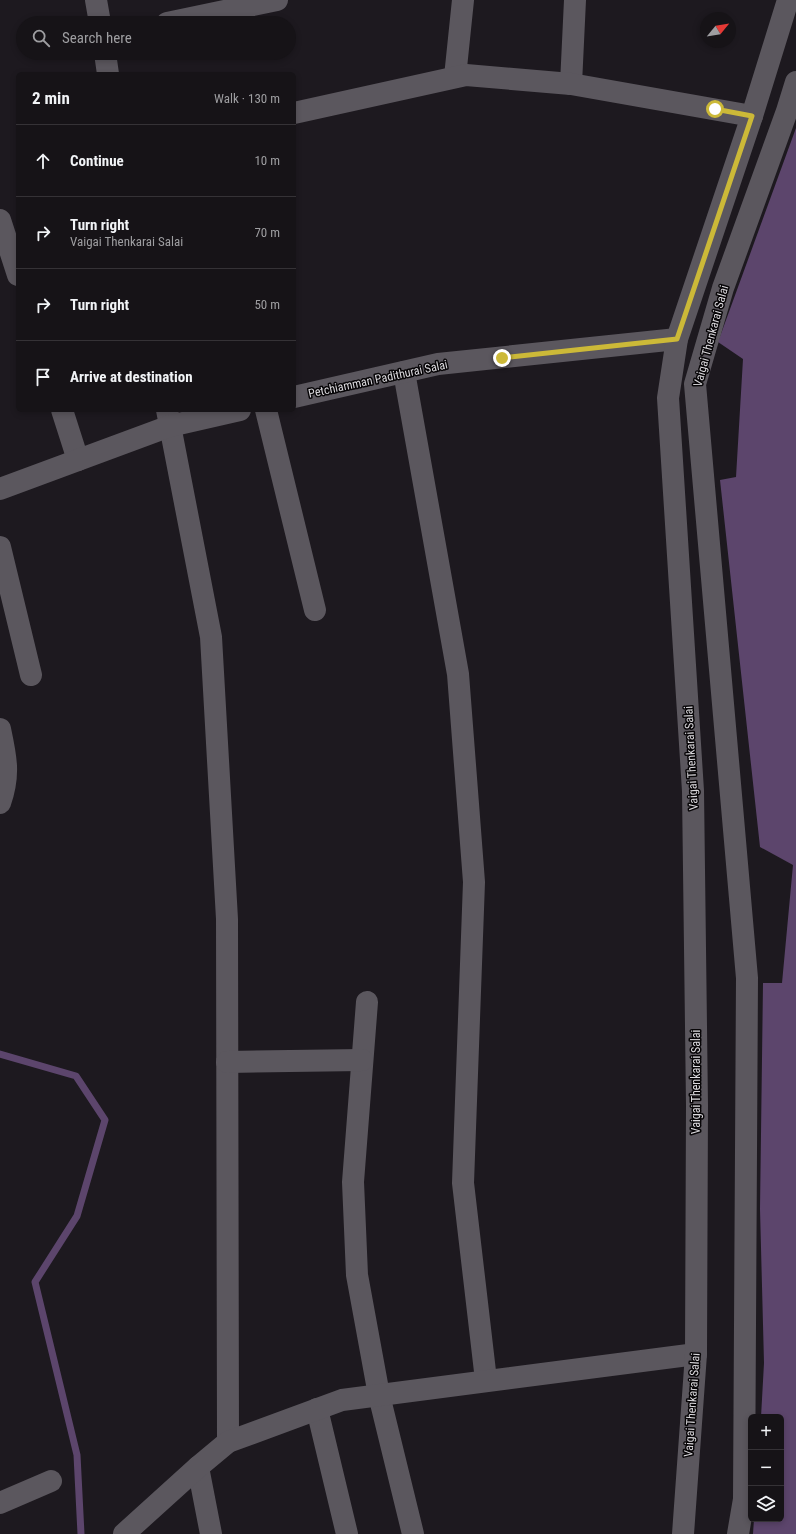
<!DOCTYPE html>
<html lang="en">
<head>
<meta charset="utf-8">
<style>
	:root { --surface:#161317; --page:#1f1c20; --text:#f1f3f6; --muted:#9e9ea1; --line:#353236 }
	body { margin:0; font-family:"Roboto Condensed",sans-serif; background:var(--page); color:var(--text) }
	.controls { position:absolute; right:12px; bottom:12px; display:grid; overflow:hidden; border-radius:6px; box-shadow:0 2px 6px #0003 }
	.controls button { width:36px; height:36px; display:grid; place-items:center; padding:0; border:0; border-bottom:1px solid var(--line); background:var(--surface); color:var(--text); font:20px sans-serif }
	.compass { position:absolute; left:700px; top:12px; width:36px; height:36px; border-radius:50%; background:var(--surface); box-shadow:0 2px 6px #0003; rotate:60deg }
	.stop { position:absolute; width:12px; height:12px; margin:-9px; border:3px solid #ccb938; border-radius:50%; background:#fff }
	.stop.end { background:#ccb938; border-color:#fff; box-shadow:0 1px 4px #0008 }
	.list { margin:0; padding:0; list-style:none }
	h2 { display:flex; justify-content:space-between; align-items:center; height:52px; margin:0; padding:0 16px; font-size:17px }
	h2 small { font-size:13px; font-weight:400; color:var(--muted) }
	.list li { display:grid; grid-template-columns:26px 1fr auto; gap:12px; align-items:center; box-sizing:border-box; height:72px; padding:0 16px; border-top:1px solid var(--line) }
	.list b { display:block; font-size:15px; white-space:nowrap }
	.list p { margin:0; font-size:13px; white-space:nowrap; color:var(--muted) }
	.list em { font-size:13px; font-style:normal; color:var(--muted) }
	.icon { flex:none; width:22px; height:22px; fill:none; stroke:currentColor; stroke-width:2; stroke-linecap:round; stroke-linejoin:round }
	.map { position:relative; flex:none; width:796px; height:1534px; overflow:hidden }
	.search { position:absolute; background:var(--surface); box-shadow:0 2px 6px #0003; left:16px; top:16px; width:280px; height:44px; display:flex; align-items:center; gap:10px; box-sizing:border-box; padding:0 14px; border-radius:22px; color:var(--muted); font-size:15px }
	.panel { position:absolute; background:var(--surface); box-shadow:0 2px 6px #0003; left:16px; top:72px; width:280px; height:340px; border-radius:6px }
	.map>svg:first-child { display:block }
	.water { fill:#5c456c }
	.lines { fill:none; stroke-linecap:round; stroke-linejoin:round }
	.stream { stroke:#5c456c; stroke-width:7 }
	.minor { stroke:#5b575e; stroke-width:22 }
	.route { stroke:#ccb938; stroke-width:5 }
	.labels { text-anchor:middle; stroke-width:3; stroke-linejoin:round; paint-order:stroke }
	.street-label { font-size:12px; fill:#dcdade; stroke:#070507 }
</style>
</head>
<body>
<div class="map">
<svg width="796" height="1534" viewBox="0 0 796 1534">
	<rect width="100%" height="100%" fill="#1d191f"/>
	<path class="water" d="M796,128v1406h-43l1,-15h27v-102h-20l3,-54 -4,-154 3,-226h19l11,-118 -33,-18 -40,-367 16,-3 7,-118 -25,-17z"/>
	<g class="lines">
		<path class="stream" d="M0,1054l76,22 29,44 -28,96 -42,66 42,173 4,79"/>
		<g class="minor">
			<path d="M96,0l4,23"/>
			<path d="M167,23l110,-23"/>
			<path d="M105,53l3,21"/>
			<path d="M455,77l8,-77"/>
			<path d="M571,84l4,-84"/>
			<path d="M294,113l172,-38 105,9 181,32"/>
			<path d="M0,220l18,55"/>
			<path d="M404,372l54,302 16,208 -11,301 23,197"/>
			<path d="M294,397l144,-33 239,-25"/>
			<path d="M62,410l16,50"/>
			<path d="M167,410l44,227 16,282 1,523"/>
			<path d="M266,410l49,200"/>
			<path d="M0,489l170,-63 70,-16"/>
			<path d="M0,547l31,128"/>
			<path d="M0,729c6,28 10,46 0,74"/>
			<path d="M367,1002l-14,180 4,93 22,120 34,139"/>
			<path d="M227,1062l135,-2"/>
			<path d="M317,1409l30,125"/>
			<path d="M198,1467l13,67"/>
			<path d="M0,1503l51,-22"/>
			<path d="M124,1534l74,-67 30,-25 114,-42 354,-46"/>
			<path d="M683,1534l13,-180 1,-249 -4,-314 -25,-393 9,-59 75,-223 36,-116"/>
			<path d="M738,1534l6,-35 3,-521 -52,-594 28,-96 64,-177 9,-29"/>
		</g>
	</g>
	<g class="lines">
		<path class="route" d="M502,358l175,-19 75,-223 -37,-7"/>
	</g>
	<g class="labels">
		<g class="street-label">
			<text transform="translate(711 336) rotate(-75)" y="4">Vaigai Thenkarai Salai</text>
			<text transform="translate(378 379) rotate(-12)" y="4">Petchiamman Padithurai Salai</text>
			<text transform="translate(691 758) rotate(-93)" y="4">Vaigai Thenkarai Salai</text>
			<text transform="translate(696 1082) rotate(-90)" y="4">Vaigai Thenkarai Salai</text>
			<text transform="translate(692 1405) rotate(-86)" y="4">Vaigai Thenkarai Salai</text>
		</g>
	</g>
</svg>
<div class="controls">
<button>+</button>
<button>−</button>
<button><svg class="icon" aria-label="layers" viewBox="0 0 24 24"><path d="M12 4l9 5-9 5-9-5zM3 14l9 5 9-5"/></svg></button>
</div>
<svg class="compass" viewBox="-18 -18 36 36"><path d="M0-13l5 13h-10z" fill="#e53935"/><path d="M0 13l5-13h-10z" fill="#9e9ea1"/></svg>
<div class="stop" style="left:715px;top:109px"></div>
<div class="stop end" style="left:502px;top:358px"></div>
<div class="search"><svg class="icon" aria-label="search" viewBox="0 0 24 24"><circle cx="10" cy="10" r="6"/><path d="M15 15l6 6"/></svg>Search here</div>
<section class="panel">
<h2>2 min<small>Walk · 130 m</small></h2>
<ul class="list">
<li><svg class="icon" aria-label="ahead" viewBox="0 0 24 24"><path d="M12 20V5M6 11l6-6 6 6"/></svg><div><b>Continue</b></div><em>10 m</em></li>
<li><svg class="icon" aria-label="right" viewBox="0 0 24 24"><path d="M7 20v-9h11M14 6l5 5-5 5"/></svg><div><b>Turn right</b><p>Vaigai Thenkarai Salai</p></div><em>70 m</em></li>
<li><svg class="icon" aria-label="right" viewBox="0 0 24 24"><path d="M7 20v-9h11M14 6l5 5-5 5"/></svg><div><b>Turn right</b></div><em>50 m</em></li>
<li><svg class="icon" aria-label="arrive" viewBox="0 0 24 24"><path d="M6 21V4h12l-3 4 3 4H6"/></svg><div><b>Arrive at destination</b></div></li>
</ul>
</section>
</div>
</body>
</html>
